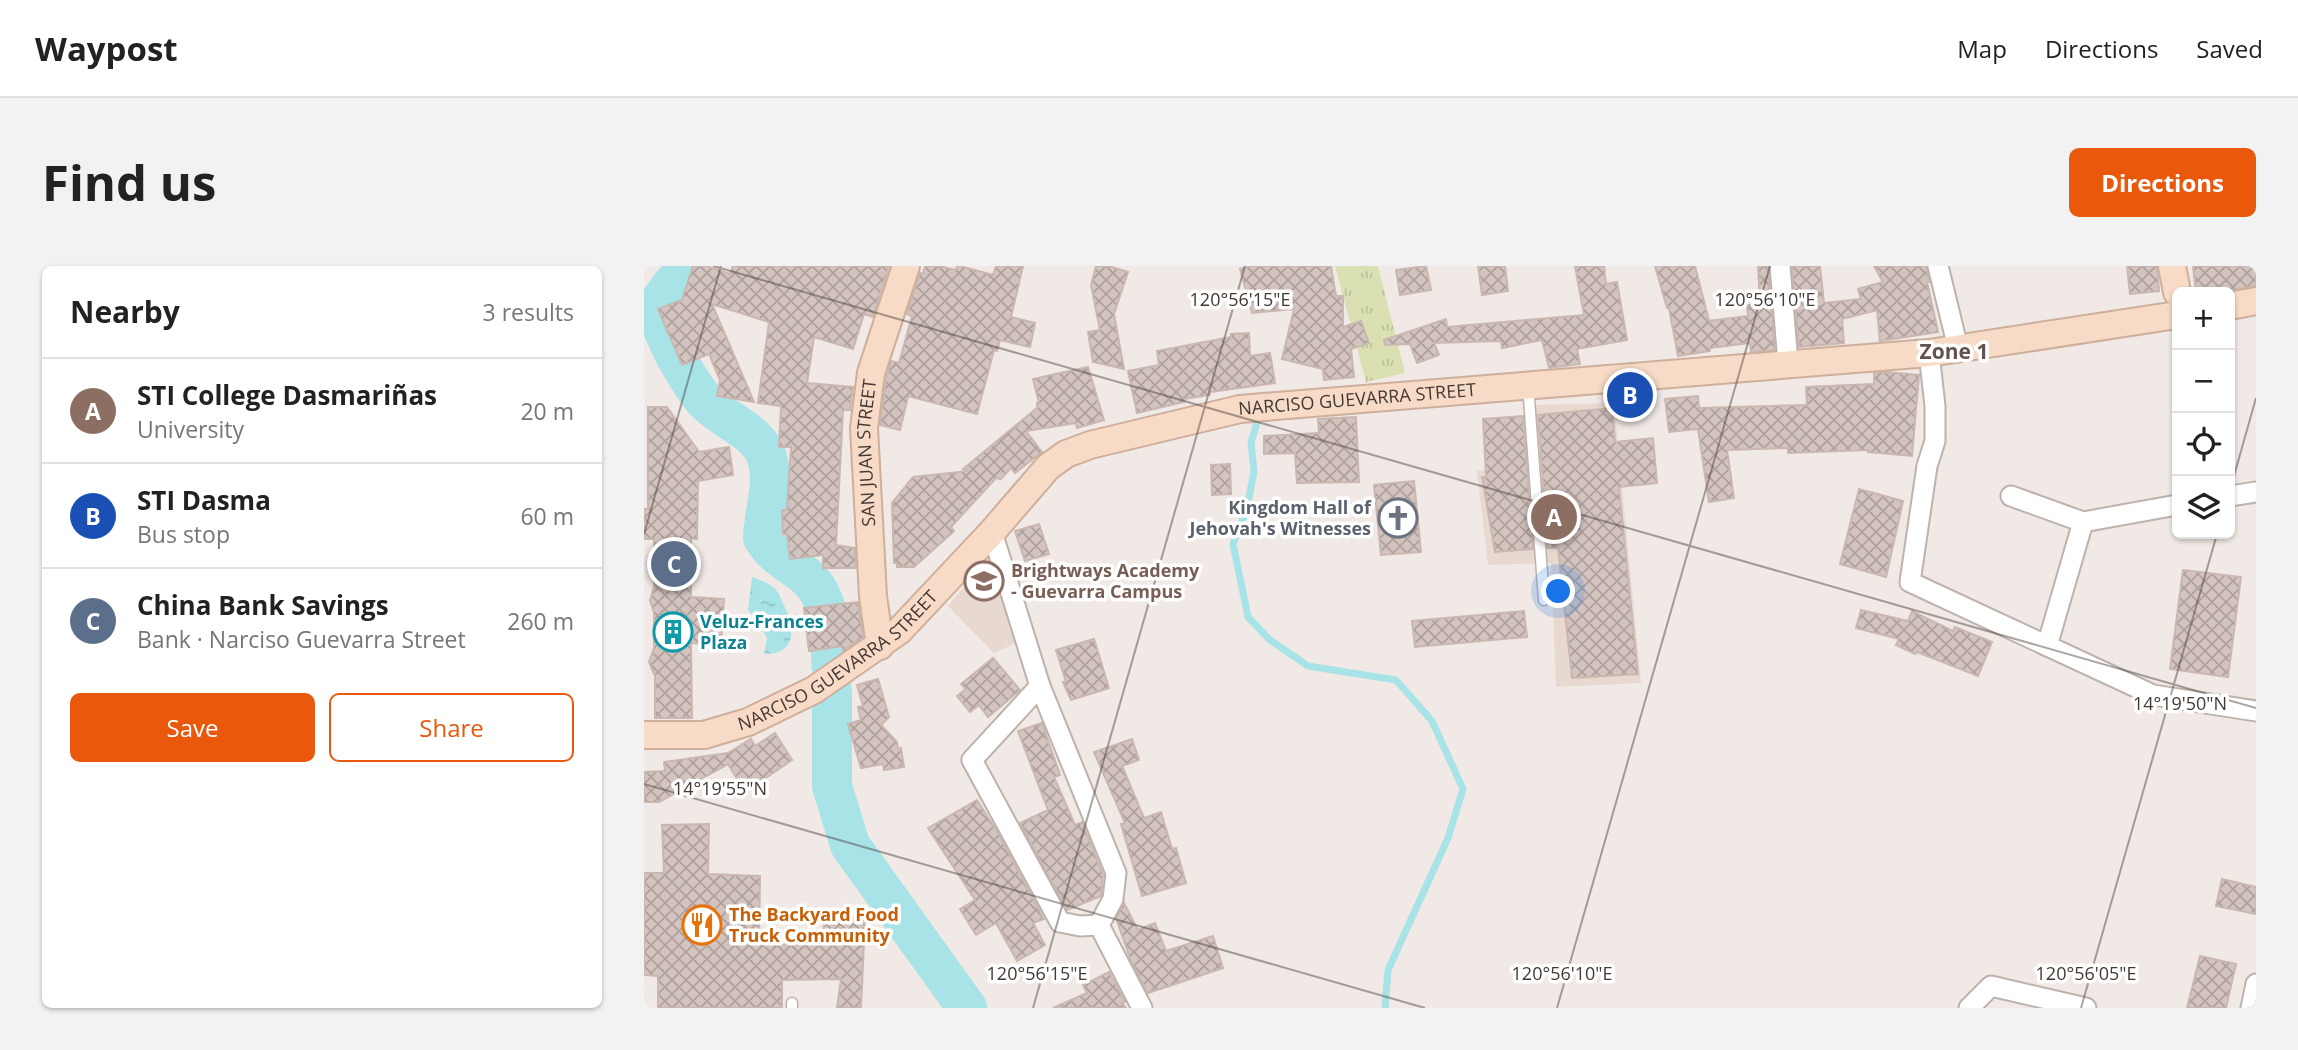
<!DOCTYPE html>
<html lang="en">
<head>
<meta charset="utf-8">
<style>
	:root { --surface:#fff; --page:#f2f2f2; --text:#222; --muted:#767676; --line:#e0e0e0; --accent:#ea580c }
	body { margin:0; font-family:"Open Sans",sans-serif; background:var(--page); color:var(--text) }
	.controls { position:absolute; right:21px; top:21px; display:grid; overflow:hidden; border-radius:10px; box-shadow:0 2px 5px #0004 }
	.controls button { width:63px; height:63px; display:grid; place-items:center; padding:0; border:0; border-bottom:2px solid var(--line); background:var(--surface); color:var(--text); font:35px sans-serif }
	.you { position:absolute; left:915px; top:326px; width:24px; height:24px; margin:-18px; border:5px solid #fff; border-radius:50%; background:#1a73e8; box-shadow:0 0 0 10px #1a73e833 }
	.badge { display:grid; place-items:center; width:46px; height:46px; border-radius:50%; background:var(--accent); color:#fff; font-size:23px; font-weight:700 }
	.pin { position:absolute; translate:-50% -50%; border:4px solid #fff; box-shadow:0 2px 7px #0006 }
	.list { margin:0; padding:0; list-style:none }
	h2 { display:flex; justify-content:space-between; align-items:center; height:91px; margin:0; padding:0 28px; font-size:30px }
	h2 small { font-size:23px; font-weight:400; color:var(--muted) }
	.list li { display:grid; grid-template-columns:46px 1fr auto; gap:21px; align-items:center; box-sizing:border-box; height:105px; padding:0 28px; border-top:2px solid var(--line) }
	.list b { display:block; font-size:26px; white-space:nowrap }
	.list p { margin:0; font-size:23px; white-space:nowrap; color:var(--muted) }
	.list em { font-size:23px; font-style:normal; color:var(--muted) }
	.actions { display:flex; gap:14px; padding:21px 28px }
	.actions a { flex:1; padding:16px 0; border:2px solid var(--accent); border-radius:10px; text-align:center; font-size:24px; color:var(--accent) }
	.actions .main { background:var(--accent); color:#fff }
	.icon { flex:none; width:38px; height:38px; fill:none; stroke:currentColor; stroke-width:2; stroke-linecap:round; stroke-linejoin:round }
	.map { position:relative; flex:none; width:1612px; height:742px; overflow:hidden; border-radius:10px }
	header { display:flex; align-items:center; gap:42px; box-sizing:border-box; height:98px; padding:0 35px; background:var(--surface); border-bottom:2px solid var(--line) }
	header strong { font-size:33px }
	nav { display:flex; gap:38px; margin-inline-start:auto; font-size:24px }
	.intro { display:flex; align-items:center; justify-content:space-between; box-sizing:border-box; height:168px; padding:0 42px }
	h1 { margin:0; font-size:49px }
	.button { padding:18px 32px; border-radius:10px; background:var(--accent); color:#fff; font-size:24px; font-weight:700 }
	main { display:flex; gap:42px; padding:0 42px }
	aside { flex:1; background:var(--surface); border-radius:10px; box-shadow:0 2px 5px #0004 }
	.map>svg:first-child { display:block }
	.education { fill:#e8d9d0 }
	.grass { fill:url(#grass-tufts) }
	.water { fill:url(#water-ripples) }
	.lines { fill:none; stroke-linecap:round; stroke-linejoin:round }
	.stream { stroke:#a7e3e7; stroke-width:7 }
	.river { stroke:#a7e3e7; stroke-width:40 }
	.building { fill:url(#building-cross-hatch); stroke:#cab7b0; stroke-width:2 }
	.lane-casing { stroke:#beb2ac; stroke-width:13 }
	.street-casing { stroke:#beb2ac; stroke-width:23 }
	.secondary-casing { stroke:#ceaf9b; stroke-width:30 }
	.lane { stroke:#fff; stroke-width:10 }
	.street { stroke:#fff; stroke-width:19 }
	.secondary { stroke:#f8dbc7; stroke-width:26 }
	.ticks { fill:none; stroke:#423935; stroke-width:2; stroke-opacity:0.45 }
	.labels { text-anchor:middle; stroke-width:7; stroke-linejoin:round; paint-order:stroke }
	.street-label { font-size:18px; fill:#423935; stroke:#fff }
	.worship-label { font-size:18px; font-weight:bold; fill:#5b616d; stroke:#fff; text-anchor:end }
	.education-label { font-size:18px; font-weight:bold; fill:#785e54; stroke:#fff; text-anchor:start }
	.culture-label { font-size:18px; font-weight:bold; fill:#0d838f; stroke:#fff; text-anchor:start }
	.food-label { font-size:18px; font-weight:bold; fill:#c56008; stroke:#fff; text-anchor:start }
	.quarter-label { font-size:21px; font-weight:bold; fill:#63534e; stroke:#fff }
	.ticks-label { font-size:18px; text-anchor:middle; fill:#423935; stroke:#fff; stroke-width:7; stroke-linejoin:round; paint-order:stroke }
</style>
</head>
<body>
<header>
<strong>Waypost</strong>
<nav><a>Map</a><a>Directions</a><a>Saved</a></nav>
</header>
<div class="intro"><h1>Find us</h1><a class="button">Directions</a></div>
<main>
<aside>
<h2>Nearby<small>3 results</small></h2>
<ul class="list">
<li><span class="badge" style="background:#8d6e63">A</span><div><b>STI College Dasmariñas</b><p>University</p></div><em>20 m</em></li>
<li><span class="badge" style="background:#1a4fb4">B</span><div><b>STI Dasma</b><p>Bus stop</p></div><em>60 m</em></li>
<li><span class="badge" style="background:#5c6f8a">C</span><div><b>China Bank Savings</b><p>Bank · Narciso Guevarra Street</p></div><em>260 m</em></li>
</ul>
<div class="actions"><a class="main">Save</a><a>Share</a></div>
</aside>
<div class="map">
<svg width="1612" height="742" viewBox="0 0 1612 742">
	<defs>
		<pattern id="grass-tufts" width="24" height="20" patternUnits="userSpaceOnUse" patternTransform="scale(1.75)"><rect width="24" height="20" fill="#dbe0b2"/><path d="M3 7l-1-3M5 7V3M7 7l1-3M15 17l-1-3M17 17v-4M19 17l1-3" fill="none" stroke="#bdc19a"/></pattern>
		<pattern id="water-ripples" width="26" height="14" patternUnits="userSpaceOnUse" patternTransform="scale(1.75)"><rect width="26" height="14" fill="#a7e3e7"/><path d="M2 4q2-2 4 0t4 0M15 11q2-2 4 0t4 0" fill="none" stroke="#91c4c7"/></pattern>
		<pattern id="building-cross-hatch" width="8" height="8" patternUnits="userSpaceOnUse" patternTransform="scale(1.75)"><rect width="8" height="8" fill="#d4c4bf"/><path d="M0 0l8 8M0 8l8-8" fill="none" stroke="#aea09c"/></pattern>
	</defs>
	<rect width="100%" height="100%" fill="#f0e9e5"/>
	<g class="education">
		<path d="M970,137l27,280 -85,4 -5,-124 -63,2 -11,-94 61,-3 -3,-63z"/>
		<path d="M346,289l28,87 -24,11 -46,-47z"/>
	</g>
	<path class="grass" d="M691,0h43l27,107 -39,9z"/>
	<path class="water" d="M108,311c7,3 15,5 21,10 4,3 7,9 9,14 12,24 18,53 -18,53l3,-16 -5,-9 -8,-4 -1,-9 -5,-6z"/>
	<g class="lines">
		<path class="stream" d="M615,149l-8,28 3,28 -7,37 -14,36 15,73 22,23 38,26 88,14 36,41 31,68 -15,49 -60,132 -3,38"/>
		<g class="river">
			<path d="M44,0c-7,9 -26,29 -29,39 -5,20 34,85 49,99 19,18 50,27 59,54 8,25 -3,54 -4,80 14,22 27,24 45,40 24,22 21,59 24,90"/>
			<path d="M188,426v94l18,59 117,163"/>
		</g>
	</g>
	<g class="building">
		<path d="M49,0h13l24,8 3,-8h156l-16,51 -9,-3 -11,35 -39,-12 -7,46 46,4 -3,23h-7l-7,135 19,3 1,20h-33v-13l-33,4 -3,-25h-4l-1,-24h5l4,-63h-12l2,-41 -23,-3 11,-81 -57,-18 42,98 -37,-6 3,-16 -11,-26 -27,11 -24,-56 24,-9z"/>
		<path d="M281,0h13l18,4 1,-4h3l33,9 3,-9h27l-12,51 24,6 -5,24 -30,-7 -3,11 -3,-1 -17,64 -69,-18 -8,34 -20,-5 6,-45 5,-19 8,2 13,-47 -5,-2 13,-41 3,1z"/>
		<path d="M452,0h13l19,6 -14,42 10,55 -31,-7 -5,-30 12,-2 -9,-45z"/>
		<path d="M607,0h80l5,30h7v31l18,-6 8,22 -18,6 3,28 -30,3 -1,-11 -41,-10 12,-50 -42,4 -12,-44z"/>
		<path d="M782,0l5,24 -31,5 -4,-25z"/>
		<path d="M834,0h27l3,25 -26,4z"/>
		<path d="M931,0h29l2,18 11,-2 10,58 -50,9 3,15 -31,4 -7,-28 -40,8 -1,-7 -67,2 5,12 -22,8 -7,-19 -25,1 -1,-5 62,-21 1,8 137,-12z"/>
		<path d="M1011,0h40l14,55 39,-5 -1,-11 13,-1 -2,-38h10l7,84 -24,2 -1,-9 -40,5v3l-32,5 -9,-48h-2z"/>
		<path d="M1148,0h28l4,37 37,-4 -3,-10 25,-7 -9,-16h52l3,16h-2l11,50 -58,9 -3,-31 -35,9 2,24 -45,4z"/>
		<path d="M1483,0h30l2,25 -29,3z"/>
		<path d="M1549,0h63v20l-33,6h-27z"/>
		<path d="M605,67l1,23 20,-3 5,30 -65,9v3l-26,4v3l-47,11 -9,-42 31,-6 -2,-14 74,-14v-3z"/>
		<path d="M444,101l16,53 -27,8 -1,-5 -50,8 16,21 -27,21 -4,-5 -10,11 -5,-1 -45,49 3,4 -40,36h-17v-4h-3l-2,-60 21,-26 56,-6 -6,-2 74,-61v-5h2l-6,-24z"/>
		<path d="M1241,106l34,3 -7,81 -44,-4v-2l-80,3v-5l-61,2 7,48 -25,4 -11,-73 -29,3 -4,-33 33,-3 1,12 108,-3 -1,-18 68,-3v-11z"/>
		<path d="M4,141h19l32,45 30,-5 4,28 -35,6 -1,58h-6v58l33,2 -3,46 -30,-2 1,75h-37v-42l-6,-14 5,-14v-35l-4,-13 4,-13v-48h-10v-30h4z"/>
		<path d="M968,142l3,34 38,-4 4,45 -38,4 19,187 -66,4 -14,-130h-10l-10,-133z"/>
		<path d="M879,150l10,133 -38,3 -13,-75h4l-3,-58z"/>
		<path d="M712,151l3,65 -62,1 -2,-30 -31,1v-18l55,-3 -1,-14z"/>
		<path d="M586,198l1,30 -19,1 -1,-30z"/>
		<path d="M770,215l7,71 -40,3 -7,-70z"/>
		<path d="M1215,223l44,12 -17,76 -46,-13z"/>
		<path d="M395,258l10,30 -24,7 -10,-30z"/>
		<path d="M1539,304l58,7 -13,100 -58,-8z"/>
		<path d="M214,336l5,35 -20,14 -1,-5 -33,5 -5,-43z"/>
		<path d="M1217,344l47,11 4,-10 41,20 2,-4 37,15 -14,34 -61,-24 -2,2 -19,-9 3,-6 -43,-11z"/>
		<path d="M880,345l3,26 -112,10 -3,-26z"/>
		<path d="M450,373l15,49 -38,12 -8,-18h3l-10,-32z"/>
		<path d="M349,392l27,32 -32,27 -9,-12 -9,7 -13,-16 9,-7 -5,-5z"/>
		<path d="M234,413l11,38 -8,8 16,17 1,7 3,-1 3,19 -20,3 -1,-6 -22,4 -13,-44 13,-4 -3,-13 5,-1 -6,-21z"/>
		<path d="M398,457l18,52 -6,2 21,48 7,-3 21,53 -2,21 -34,14 -47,-87 28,-13 -30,-79z"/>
		<path d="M131,467l17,27 -47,32 -17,-28 -69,38h-15v-30l21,-1 -1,-9 64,-9 23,-14 4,7z"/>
		<path d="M488,473l7,21 -17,6 22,52 17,-6 11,37 4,-1 10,35 -44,13 -21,-72 4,-1 -31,-71z"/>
		<path d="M333,534l21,33 46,86 -11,4 12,22 -28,16 -21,-38 -20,12 -16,-26 15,-9 -47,-72z"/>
		<path d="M65,558l-1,50 52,2 -1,68 64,1 1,-29 41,2 -4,90h-24l4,-29 -59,1v28h-124v-32l-14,-1v-102h20l-2,-48z"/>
		<path d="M1578,613l34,8v27l-40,-8z"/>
		<path d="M480,637l14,27 17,-7 11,28 47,-15 10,32 -75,25 -17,-32 -15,-43z"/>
		<path d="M1556,690l36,8 -10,44h-39z"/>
		<path d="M465,706l16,30 -3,1 4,5h-73l34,-15 -4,-8z"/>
	</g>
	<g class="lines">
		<g class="lane-casing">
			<g id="lane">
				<path d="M884,119l16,215"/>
				<path d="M148,737v5"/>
			</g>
		</g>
		<g class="street-casing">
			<g id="street">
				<path d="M1136,0l8,97"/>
				<path d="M1294,0l20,82"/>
				<path d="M1285,87l6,53v35l-8,25 -17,116 243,113 103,16"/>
				<path d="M1367,230l72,26 94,-17"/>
				<path d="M1586,230l26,-4"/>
				<path d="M348,266l48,154 76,187 -3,26 -14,26"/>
				<path d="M1403,380l36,-124"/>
				<path d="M396,420l-68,74 88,162 20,4 19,-1 43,83"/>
				<path d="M1325,742l22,-22 95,22"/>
				<path d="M1607,742l5,-24"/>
			</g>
		</g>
		<g class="secondary-casing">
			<g id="secondary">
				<path d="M1528,0l5,26"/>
				<path d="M1586,40l26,-5"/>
				<path id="s1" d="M236,380l-7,-50 -9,-168 7,-55 35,-107"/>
				<path id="s2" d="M0,469h60l44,-13 66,-32 85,-59 93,-99 56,-65 18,-13 24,-9 150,-36 689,-56 248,-38"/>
			</g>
		</g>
		<use href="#lane" class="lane"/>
		<use href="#street" class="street"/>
		<use href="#secondary" class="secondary"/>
	</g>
	<path class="ticks" d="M69,0l1543,442M1586,224l26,-92M0,268l77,-268M0,518l781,224M389,742l212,-742M913,742l213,-742M1437,742l136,-474"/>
	<defs>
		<g id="church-ring" transform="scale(2.0125)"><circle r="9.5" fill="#fff" stroke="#6b7280" stroke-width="1.5"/><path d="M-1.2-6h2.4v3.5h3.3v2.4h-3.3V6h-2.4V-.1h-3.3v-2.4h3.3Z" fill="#6b7280"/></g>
		<g id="school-ring" transform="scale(2.0125)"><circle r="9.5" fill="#fff" stroke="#8d6e63" stroke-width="1.5"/><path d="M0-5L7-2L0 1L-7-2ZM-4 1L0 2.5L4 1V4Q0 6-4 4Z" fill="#8d6e63"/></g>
		<g id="building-ring" transform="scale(2.0125)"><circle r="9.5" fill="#fff" stroke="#0f9aa8" stroke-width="1.5"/><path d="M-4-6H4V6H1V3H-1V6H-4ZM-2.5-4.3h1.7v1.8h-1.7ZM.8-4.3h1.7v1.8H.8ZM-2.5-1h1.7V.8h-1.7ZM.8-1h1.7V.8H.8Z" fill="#0f9aa8"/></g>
		<g id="restaurant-ring" transform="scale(2.0125)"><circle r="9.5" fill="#fff" stroke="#e8710a" stroke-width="1.5"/><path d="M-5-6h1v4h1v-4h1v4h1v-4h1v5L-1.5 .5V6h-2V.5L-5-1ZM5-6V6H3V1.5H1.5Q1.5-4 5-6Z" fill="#e8710a"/></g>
	</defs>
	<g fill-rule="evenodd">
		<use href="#church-ring" x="754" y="252"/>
		<use href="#school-ring" x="340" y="315"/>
		<use href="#building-ring" x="29" y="366"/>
		<use href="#restaurant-ring" x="58" y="659"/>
	</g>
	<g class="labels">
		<g class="street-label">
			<text dy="6" stroke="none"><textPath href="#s2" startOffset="824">NARCISO GUEVARRA STREET</textPath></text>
			<text dy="6" stroke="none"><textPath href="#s1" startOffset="194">SAN JUAN STREET</textPath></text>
			<text dy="6" stroke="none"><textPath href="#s2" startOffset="215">NARCISO GUEVARRA STREET</textPath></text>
		</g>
		<g class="worship-label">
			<text x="727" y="248">Kingdom Hall of<tspan x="727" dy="21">Jehovah's Witnesses</tspan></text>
		</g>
		<g class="education-label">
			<text x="367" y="311">Brightways Academy<tspan x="367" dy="21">- Guevarra Campus</tspan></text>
		</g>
		<g class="culture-label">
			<text x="56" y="362">Veluz-Frances<tspan x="56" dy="21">Plaza</tspan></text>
		</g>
		<g class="food-label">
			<text x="85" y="655">The Backyard Food<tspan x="85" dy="21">Truck Community</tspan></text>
		</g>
		<g class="quarter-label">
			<text x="1310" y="93">Zone 1</text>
		</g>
	</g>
	<g class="ticks-label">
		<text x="596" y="40">120°56'15"E</text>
		<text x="1121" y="40">120°56'10"E</text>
		<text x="1536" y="444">14°19'50"N</text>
		<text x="76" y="529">14°19'55"N</text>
		<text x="393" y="714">120°56'15"E</text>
		<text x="918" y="714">120°56'10"E</text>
		<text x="1442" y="714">120°56'05"E</text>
	</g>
</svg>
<div class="controls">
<button>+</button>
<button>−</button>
<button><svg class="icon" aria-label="locate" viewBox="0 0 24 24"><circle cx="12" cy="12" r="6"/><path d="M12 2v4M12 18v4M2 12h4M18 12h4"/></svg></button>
<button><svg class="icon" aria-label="layers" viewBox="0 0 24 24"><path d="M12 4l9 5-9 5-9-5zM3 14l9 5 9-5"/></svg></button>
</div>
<div class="you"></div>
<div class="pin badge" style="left:910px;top:251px;background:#8d6e63">A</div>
<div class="pin badge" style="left:986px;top:129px;background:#1a4fb4">B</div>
<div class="pin badge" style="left:30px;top:298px;background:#5c6f8a">C</div>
</div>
</main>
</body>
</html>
